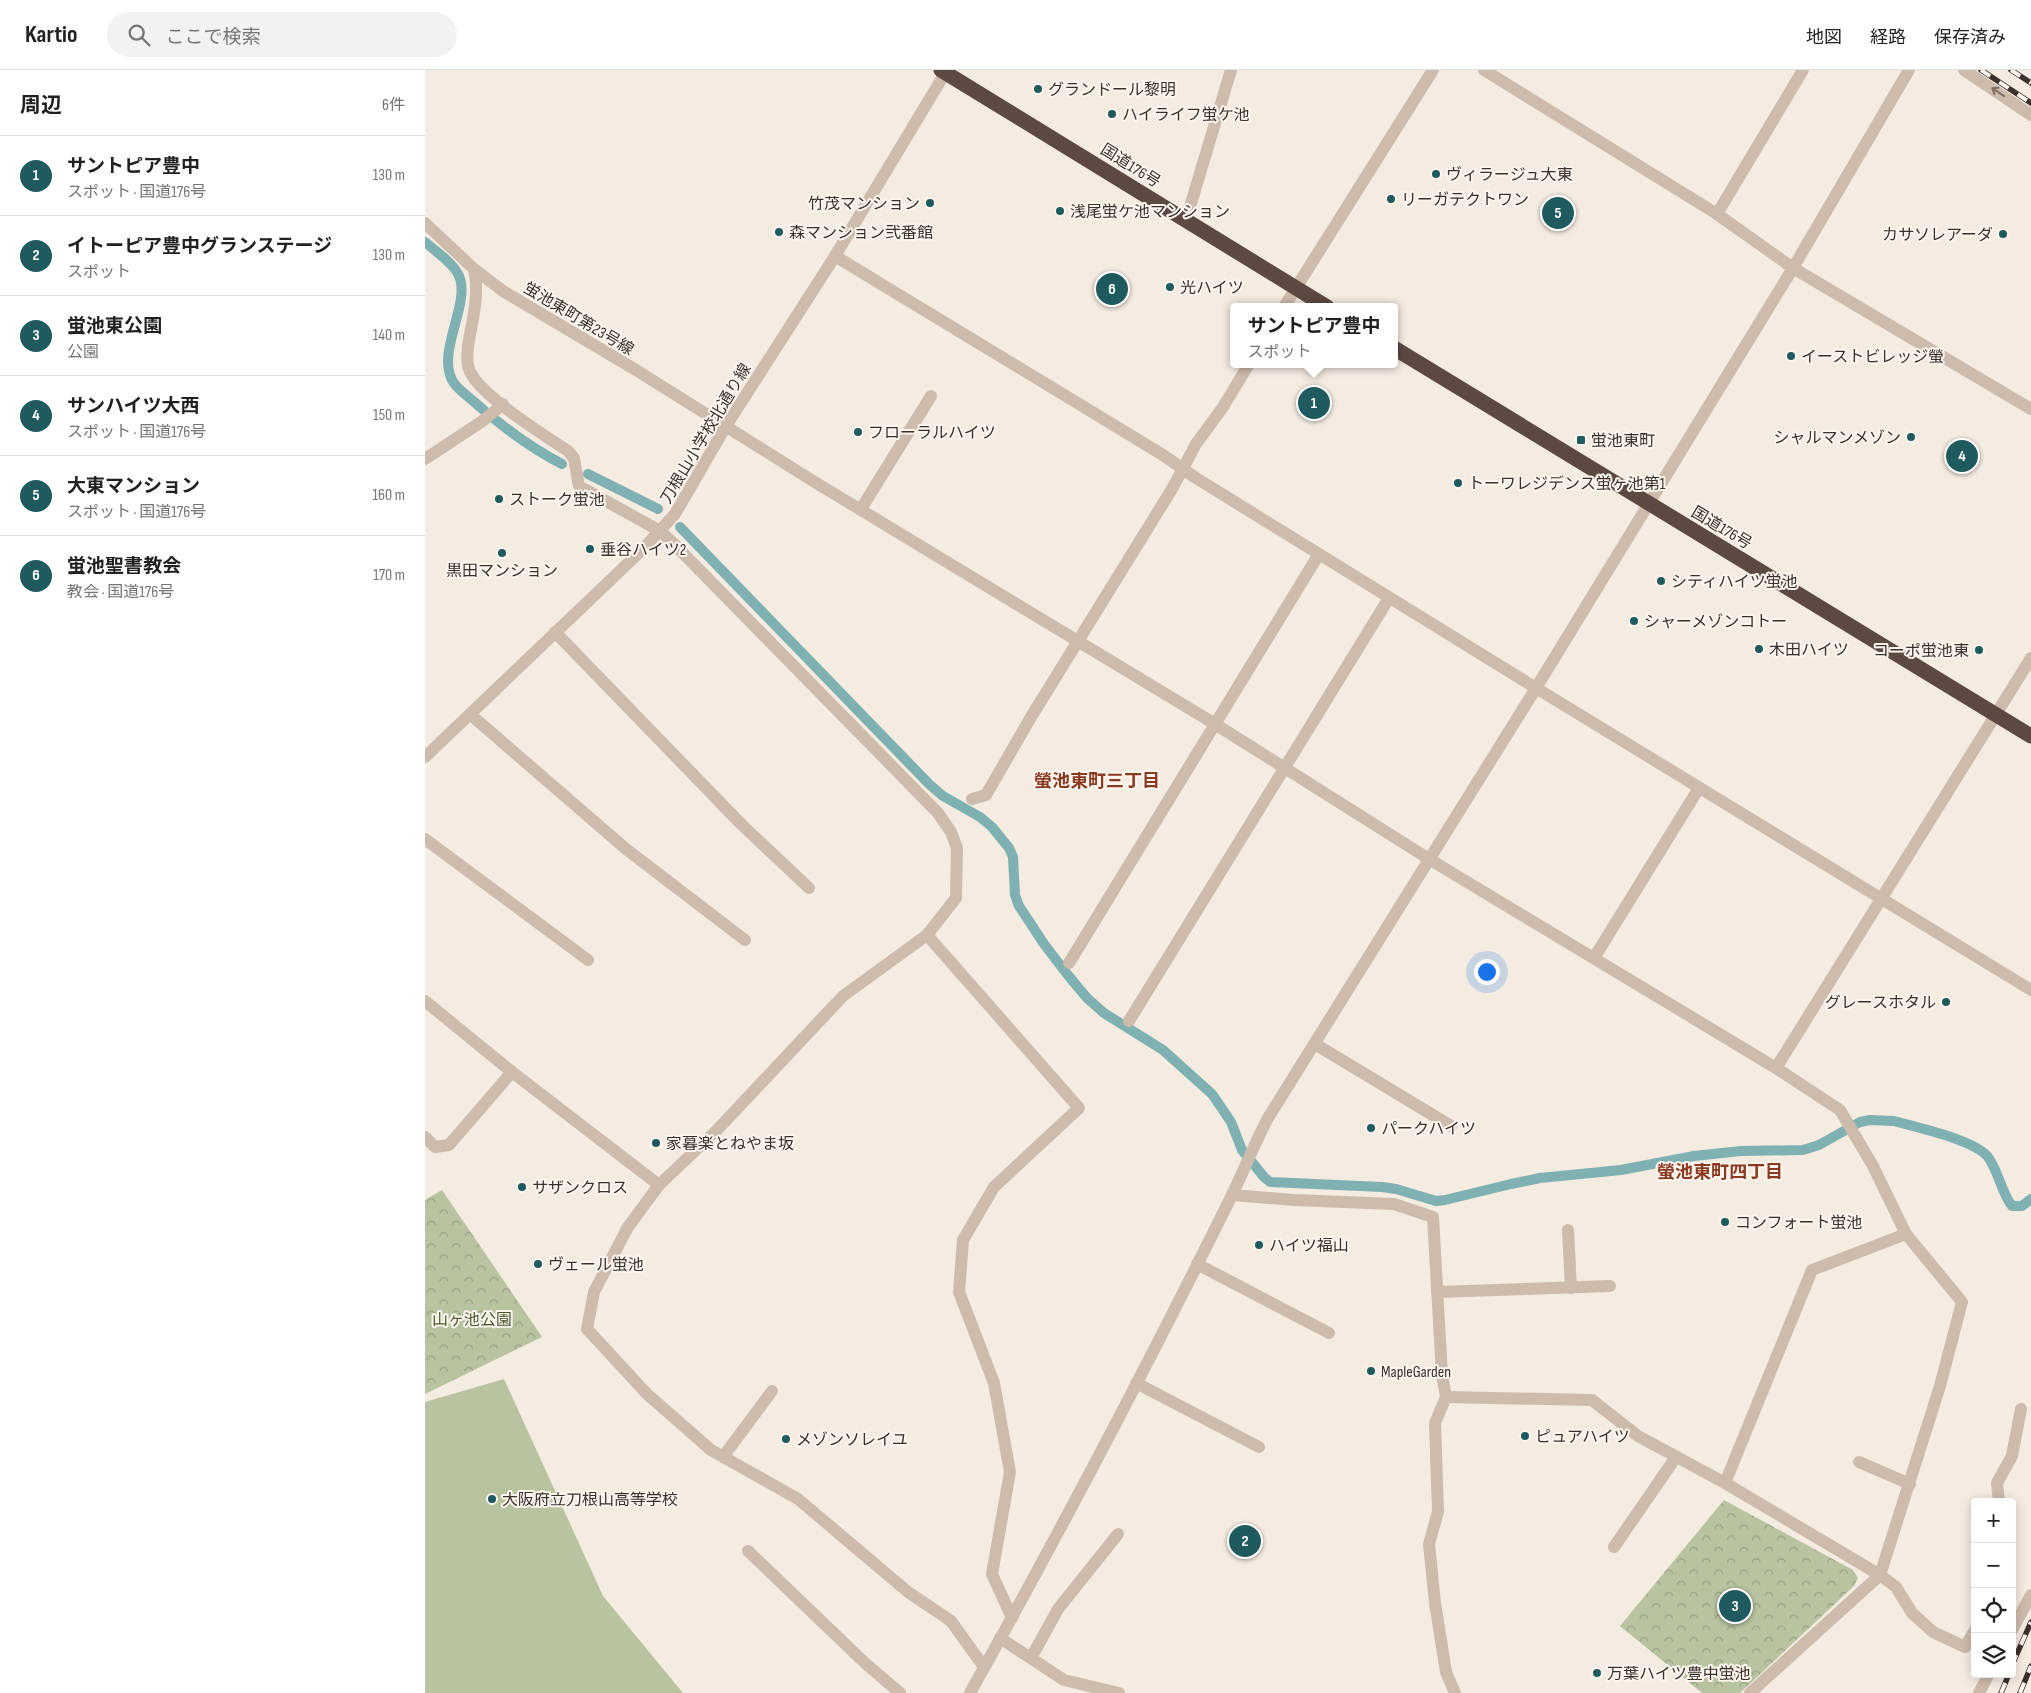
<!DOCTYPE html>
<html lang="ja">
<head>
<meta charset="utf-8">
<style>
	:root { --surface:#fff; --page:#f2f2f2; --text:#202124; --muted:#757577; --line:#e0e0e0; --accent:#1f5a5e }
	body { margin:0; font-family:"Sofia Sans Condensed","Noto Sans JP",sans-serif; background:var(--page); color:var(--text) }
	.controls { position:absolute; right:15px; bottom:15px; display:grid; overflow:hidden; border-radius:5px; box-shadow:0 2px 12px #0003 }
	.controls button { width:45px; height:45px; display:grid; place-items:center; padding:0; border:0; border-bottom:1px solid var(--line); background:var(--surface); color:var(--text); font:25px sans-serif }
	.you { position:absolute; left:1061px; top:901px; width:18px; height:18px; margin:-12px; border:4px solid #fff; border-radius:50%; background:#1a73e8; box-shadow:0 0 0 8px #1a73e833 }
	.badge { display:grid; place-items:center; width:32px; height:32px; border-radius:50%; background:var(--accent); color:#fff; font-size:16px; font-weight:700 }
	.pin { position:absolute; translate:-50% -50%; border:2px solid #fff; box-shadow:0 1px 5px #0006 }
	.popup { position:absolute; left:805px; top:233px; width:168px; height:65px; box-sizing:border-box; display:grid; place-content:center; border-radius:5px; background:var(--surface); filter:drop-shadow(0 1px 4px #0005); font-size:16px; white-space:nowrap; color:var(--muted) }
	.popup b { font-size:19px; color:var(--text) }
	.popup::after { content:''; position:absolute; left:50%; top:100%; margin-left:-10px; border:10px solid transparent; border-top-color:var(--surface) }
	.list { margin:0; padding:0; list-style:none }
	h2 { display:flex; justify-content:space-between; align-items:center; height:65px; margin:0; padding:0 20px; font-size:21px }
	h2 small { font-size:16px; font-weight:400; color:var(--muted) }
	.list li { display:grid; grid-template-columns:32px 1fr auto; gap:15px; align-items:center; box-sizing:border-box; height:80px; padding:0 20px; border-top:1px solid var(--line) }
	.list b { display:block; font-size:19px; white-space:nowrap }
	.list p { margin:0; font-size:16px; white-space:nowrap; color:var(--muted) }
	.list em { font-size:16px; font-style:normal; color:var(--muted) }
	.icon { flex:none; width:28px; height:28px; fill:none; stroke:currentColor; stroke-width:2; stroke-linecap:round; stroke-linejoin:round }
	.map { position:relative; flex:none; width:1606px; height:1623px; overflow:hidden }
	header { display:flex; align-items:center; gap:30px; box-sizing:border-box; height:70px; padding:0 25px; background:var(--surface); border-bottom:1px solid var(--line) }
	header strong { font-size:24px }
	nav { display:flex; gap:28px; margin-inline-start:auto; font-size:18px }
	.search { width:350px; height:45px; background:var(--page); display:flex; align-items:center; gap:12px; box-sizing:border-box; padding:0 18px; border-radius:28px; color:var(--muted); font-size:19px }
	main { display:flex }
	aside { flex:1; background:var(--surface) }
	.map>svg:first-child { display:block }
	.park { fill:url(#park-crowns) }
	.pitch { fill:#b8c4a0 }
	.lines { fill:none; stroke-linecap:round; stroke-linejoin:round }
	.stream { stroke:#7fb0b2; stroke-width:10 }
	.minor { stroke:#cdbbac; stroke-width:12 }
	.highway { stroke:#5c4a42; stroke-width:15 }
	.rail-casing { stroke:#3b302b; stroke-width:5.5 }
	.rail { stroke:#fbf5ee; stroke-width:4; stroke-dasharray:11; stroke-linecap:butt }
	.oneway { stroke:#7d6f65 }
	.poi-dot { fill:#1f5a5e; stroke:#fbf5ee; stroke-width:2 }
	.labels { text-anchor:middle; stroke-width:4; stroke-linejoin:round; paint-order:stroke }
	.poi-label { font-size:16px; fill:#3b302b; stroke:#fbf5ee; text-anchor:start }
	.street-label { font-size:16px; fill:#3b302b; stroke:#fbf5ee }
	.park-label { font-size:16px; fill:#4a5a2e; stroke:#fbf5ee }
	.neighbourhood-label { font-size:18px; font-weight:bold; fill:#8c3b22; stroke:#fbf5ee }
</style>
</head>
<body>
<header>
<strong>Kartio</strong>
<div class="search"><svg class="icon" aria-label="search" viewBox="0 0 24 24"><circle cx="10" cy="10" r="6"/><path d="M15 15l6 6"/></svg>ここで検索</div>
<nav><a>地図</a><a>経路</a><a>保存済み</a></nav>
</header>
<main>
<aside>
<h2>周辺<small>6件</small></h2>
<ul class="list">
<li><span class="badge">1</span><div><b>サントピア豊中</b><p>スポット · 国道176号</p></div><em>130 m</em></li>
<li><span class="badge">2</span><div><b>イトーピア豊中グランステージ</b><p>スポット</p></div><em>130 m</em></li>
<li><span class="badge">3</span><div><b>蛍池東公園</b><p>公園</p></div><em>140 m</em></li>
<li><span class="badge">4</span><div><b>サンハイツ大西</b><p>スポット · 国道176号</p></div><em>150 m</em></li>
<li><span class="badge">5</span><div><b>大東マンション</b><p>スポット · 国道176号</p></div><em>160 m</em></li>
<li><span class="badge">6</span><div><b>蛍池聖書教会</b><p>教会 · 国道176号</p></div><em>170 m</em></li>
</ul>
</aside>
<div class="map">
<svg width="1606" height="1623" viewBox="0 0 1606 1623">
	<defs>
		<pattern id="park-crowns" width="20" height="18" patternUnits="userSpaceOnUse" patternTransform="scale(1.25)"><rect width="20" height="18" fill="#b8c4a0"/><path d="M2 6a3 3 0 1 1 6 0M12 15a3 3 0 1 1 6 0" fill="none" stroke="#97a083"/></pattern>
	</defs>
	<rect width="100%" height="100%" fill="#f4ebe1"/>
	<g class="park">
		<path d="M17,1120l100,147 -117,57v-194z"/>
		<path d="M1299,1430l129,70 5,8 -4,8 -114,107h-38l-82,-67z"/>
	</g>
	<path class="pitch" d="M79,1309l99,217 80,97h-258v-291z"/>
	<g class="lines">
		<g class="stream">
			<path d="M0,172c10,9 27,20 33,32 14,25 -18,71 -8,101 3,11 14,18 22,25 28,25 57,47 90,64"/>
			<path d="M163,404l70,35"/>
			<path d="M255,457l249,257 14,12 37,21 12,10 17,21 4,9 2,38 4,11 25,38 23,30 20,24 17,15 59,37 49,44 19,28 11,28 22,27 6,5 112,5 14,2 40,12 9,-1 66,-16 29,-6 81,-8 73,-14 47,-5 62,-1 16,-5 41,-23 10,-2 24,1c22,6 81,19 94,36 11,15 13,35 24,49h10l9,-7"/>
		</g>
		<g class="minor">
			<path d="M1059,0l233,144 76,54 238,141"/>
			<path d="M1539,0l67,45"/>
			<path d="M1292,144l86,-144"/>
			<path d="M761,150l45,-150"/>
			<path d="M0,153l49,46 29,22 133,79 177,111 402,243 214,135 347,209 64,42 33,56 33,68 56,68 -22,84 -60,189 -130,118"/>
			<path d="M410,186l328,199 33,23 340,210 495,302"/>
			<path d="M49,199c6,24 -2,53 -6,77 -1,9 -2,21 4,29 13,23 72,60 96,76l6,7 5,28 81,45 15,14 263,268 13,19 6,16 -1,50 -29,37 -84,61 -126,134 -58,55 -31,42 -34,65 -7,37 60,65 64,56 87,49 110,93 43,29 33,46"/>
			<path d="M859,237l149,-237"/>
			<path d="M0,389l59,-39 19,-16"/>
			<path d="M436,439l70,-113"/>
			<path d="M130,562l186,192 68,64"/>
			<path d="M46,645l155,134 119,91"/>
			<path d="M0,687l218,-208 32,-35 51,-88 109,-170 112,-186"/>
			<path d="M547,729l14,-4 45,-78 141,-228 24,-45 27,-37 26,-43"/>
			<path d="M0,769l163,121"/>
			<path d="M502,865l152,173 -85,79 -31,53 -4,52 35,91 16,89 -18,102 20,44"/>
			<path d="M1169,888l105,-170"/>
			<path d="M644,893l250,-409"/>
			<path d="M0,931l87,71 147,113"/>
			<path d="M704,951l260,-423"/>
			<path d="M890,974l136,82"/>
			<path d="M1351,998l255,-410"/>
			<path d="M0,1067l10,10 14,-2 63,-73"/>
			<path d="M807,1125l62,5 100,4 39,13 9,158 4,22 -11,26 3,89 -9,32 6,59 11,69 9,21"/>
			<path d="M1143,1160l3,58"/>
			<path d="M772,1194l132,69"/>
			<path d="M1012,1222l173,-6"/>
			<path d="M711,1313l123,64"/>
			<path d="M1021,1327l146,3 46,36 87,47 155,92 16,12 16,26 21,19 32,15 10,-17"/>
			<path d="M298,1387l49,-66"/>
			<path d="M1434,1392l51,22"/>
			<path d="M1300,1413l87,-213 94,-36"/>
			<path d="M1574,1432l-2,-19 15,-27 9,-47"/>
			<path d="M1189,1477l62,-90"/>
			<path d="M323,1481l117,112 35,30"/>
			<path d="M1587,1560l19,-35"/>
			<path d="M575,1568l64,42 55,13"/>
			<path d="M606,1588l27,-49 60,-75"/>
			<path d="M545,1623c91,-163 178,-328 261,-496 13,-26 23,-53 37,-79l268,-430 257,-420 116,-198"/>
			<path d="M1554,1623l10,-19"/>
		</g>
		<g class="highway">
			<path d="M516,0l386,237"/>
			<path d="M969,278l637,388"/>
		</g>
		<g class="rail-casing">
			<g id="rail">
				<path d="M1556,0l50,33"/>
				<path d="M1586,0l20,13"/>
				<path d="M1587,1595l19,-43"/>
				<path d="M1576,1623l8,-19"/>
				<path d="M1595,1623l11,-27"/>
			</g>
		</g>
		<use href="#rail" class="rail"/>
	</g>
	<defs><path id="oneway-shaft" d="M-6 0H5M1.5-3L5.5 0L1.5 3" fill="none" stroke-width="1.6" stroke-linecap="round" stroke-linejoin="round" transform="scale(1.25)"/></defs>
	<use class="oneway" href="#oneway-shaft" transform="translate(1573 22) rotate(-146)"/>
	<g class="poi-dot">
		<circle cx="613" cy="19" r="5"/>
		<circle cx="687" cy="44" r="5"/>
		<circle cx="1011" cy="104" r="5"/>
		<circle cx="966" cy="129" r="5"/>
		<circle cx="505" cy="133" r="5"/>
		<circle cx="635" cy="141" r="5"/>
		<circle cx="354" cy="162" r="5"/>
		<circle cx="1578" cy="164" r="5"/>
		<circle cx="745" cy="217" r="5"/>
		<circle cx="1366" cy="286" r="5"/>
		<circle cx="433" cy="362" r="5"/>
		<circle cx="1486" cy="367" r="5"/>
		<rect x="1151" y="365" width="10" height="10" rx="2.5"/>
		<circle cx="1033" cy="413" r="5"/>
		<circle cx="74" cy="429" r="5"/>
		<circle cx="165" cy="479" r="5"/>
		<circle cx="77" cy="483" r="5"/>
		<circle cx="1236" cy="511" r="5"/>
		<circle cx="1209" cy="551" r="5"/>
		<circle cx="1334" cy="579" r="5"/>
		<circle cx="1554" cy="580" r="5"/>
		<circle cx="1521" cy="932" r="5"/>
		<circle cx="946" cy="1058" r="5"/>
		<circle cx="231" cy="1073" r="5"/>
		<circle cx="97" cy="1117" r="5"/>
		<circle cx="1300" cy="1152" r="5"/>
		<circle cx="834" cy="1175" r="5"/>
		<circle cx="113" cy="1194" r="5"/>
		<circle cx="946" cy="1301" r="5"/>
		<circle cx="1100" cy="1366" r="5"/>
		<circle cx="361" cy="1369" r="5"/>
		<circle cx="67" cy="1429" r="5"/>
		<circle cx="1172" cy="1603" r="5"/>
	</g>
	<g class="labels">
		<g class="poi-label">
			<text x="623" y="25">グランドール黎明</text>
			<text x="697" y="50">ハイライフ蛍ケ池</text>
			<text x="1021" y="110">ヴィラージュ大東</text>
			<text x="976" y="135">リーガテクトワン</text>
			<text x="495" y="139" text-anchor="end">竹茂マンション</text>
			<text x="645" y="147">浅尾蛍ケ池マンション</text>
			<text x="364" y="168">森マンション弐番館</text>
			<text x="1568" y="170" text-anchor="end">カサソレアーダ</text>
			<text x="755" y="223">光ハイツ</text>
			<text x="1376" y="292">イーストビレッジ螢</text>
			<text x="443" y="368">フローラルハイツ</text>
			<text x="1476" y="373" text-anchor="end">シャルマンメゾン</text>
			<text x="1166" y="376">蛍池東町</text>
			<text x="1043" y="419">トーワレジデンス蛍ヶ池第1</text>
			<text x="84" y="435">ストーク蛍池</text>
			<text x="175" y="485">垂谷ハイツ2</text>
			<text x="77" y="506" text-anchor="middle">黒田マンション</text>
			<text x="1246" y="517">シティハイツ蛍池</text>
			<text x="1219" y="557">シャーメゾンコトー</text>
			<text x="1344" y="585">木田ハイツ</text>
			<text x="1544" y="586" text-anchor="end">コーポ蛍池東</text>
			<text x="1511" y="938" text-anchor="end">グレースホタル</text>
			<text x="956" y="1064">パークハイツ</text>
			<text x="241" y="1079">家暮楽とねやま坂</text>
			<text x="107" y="1123">サザンクロス</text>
			<text x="1310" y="1158">コンフォート蛍池</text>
			<text x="844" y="1181">ハイツ福山</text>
			<text x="123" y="1200">ヴェール蛍池</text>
			<text x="956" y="1307">MapleGarden</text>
			<text x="1110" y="1372">ピュアハイツ</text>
			<text x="371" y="1375">メゾンソレイユ</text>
			<text x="77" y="1435">大阪府立刀根山高等学校</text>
			<text x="1182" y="1609">万葉ハイツ豊中蛍池</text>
		</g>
		<g class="street-label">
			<text transform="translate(706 95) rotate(32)" y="6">国道176号</text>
			<text transform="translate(154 248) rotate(31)" y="6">蛍池東町第23号線</text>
			<text transform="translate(280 363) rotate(-59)" y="6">刀根山小学校北通り線</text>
			<text transform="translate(1297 457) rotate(31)" y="6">国道176号</text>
		</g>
		<g class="park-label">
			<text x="47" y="1255">山ヶ池公園</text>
		</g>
		<g class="neighbourhood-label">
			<text x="672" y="717">螢池東町三丁目</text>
			<text x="1295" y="1108">螢池東町四丁目</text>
		</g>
	</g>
</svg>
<div class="controls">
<button>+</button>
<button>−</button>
<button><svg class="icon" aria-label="locate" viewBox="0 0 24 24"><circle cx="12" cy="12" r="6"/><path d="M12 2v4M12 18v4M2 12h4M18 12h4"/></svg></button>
<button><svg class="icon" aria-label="layers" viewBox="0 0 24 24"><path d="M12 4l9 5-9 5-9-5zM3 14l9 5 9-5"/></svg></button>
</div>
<div class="you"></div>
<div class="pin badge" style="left:889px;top:333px">1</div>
<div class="popup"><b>サントピア豊中</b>スポット</div>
<div class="pin badge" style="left:820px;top:1471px">2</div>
<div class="pin badge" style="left:1310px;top:1536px">3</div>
<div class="pin badge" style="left:1537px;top:386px">4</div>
<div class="pin badge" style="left:1133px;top:143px">5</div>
<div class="pin badge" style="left:687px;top:219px">6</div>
</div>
</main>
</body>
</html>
